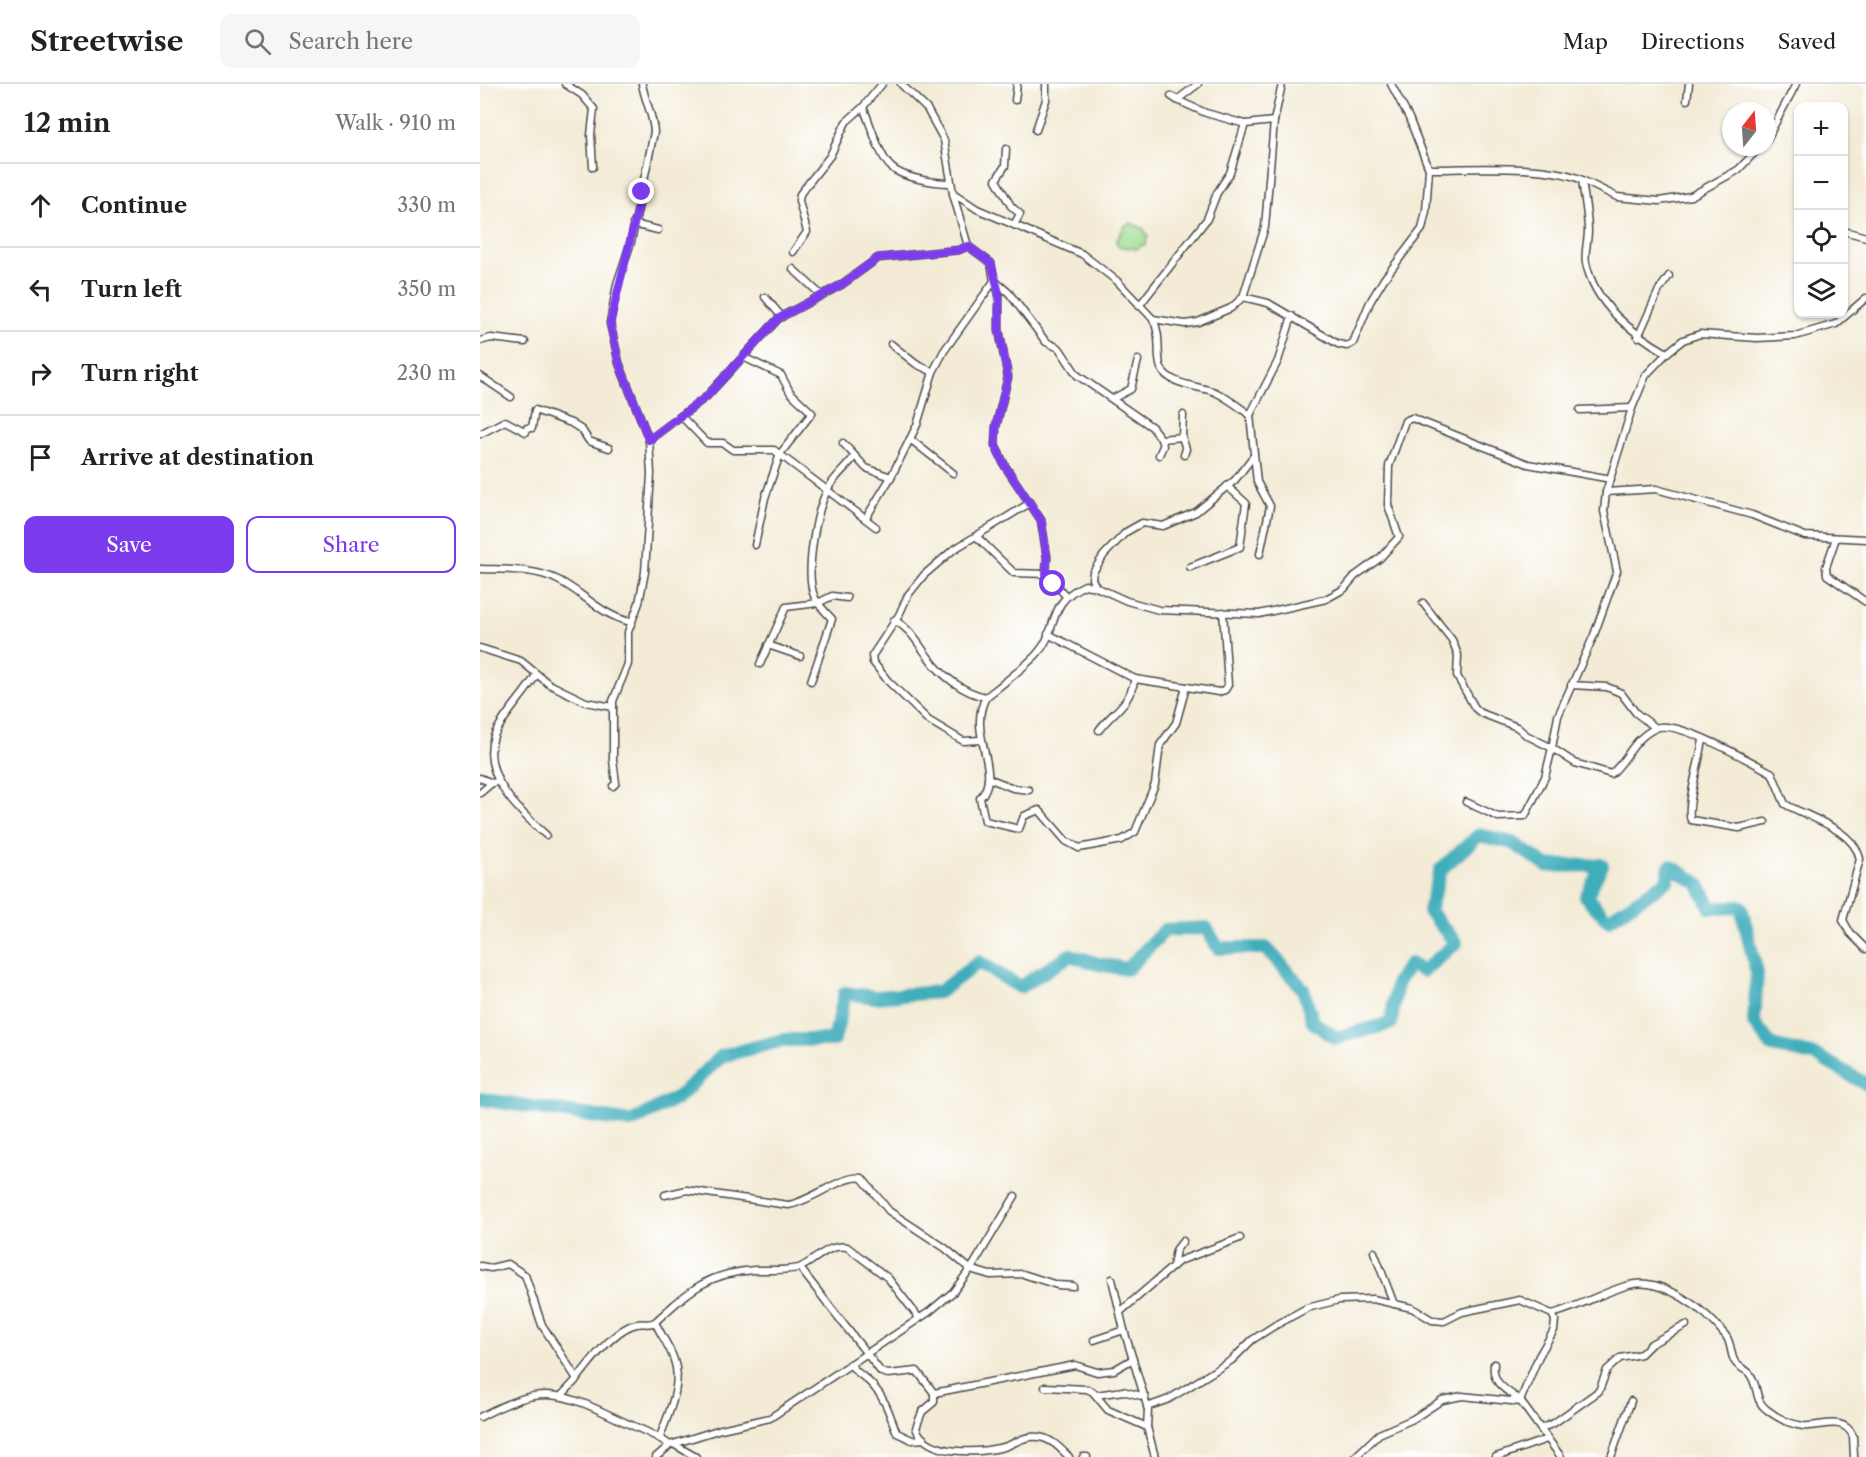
<!DOCTYPE html>
<html lang="en">
<head>
<meta charset="utf-8">
<style>
	:root { --surface:#fff; --page:#f6f6f6; --text:#222; --muted:#767676; --line:#e0e0e0; --accent:#7c3aed }
	body { margin:0; font-family:"Libre Caslon Text",serif; background:var(--page); color:var(--text) }
	.controls { position:absolute; right:18px; top:18px; display:grid; overflow:hidden; border-radius:12px; box-shadow:0 2px 4px #0004 }
	.controls button { width:54px; height:54px; display:grid; place-items:center; padding:0; border:0; border-bottom:2px solid var(--line); background:var(--surface); color:var(--text); font:30px sans-serif }
	.compass { position:absolute; left:1242px; top:18px; width:54px; height:54px; border-radius:50%; background:var(--surface); box-shadow:0 2px 4px #0004; rotate:17deg }
	.stop { position:absolute; width:18px; height:18px; margin:-14px; border:4px solid #7c3aed; border-radius:50%; background:#fff }
	.stop.end { background:#7c3aed; border-color:#fff; box-shadow:0 2px 6px #0008 }
	.list { margin:0; padding:0; list-style:none }
	h2 { display:flex; justify-content:space-between; align-items:center; height:78px; margin:0; padding:0 24px; font-size:26px }
	h2 small { font-size:20px; font-weight:400; color:var(--muted) }
	.list li { display:grid; grid-template-columns:39px 1fr auto; gap:18px; align-items:center; box-sizing:border-box; height:84px; padding:0 24px; border-top:2px solid var(--line) }
	.list b { display:block; font-size:22px; white-space:nowrap }
	.list em { font-size:20px; font-style:normal; color:var(--muted) }
	.actions { display:flex; gap:12px; padding:18px 24px }
	.actions a { flex:1; padding:14px 0; border:2px solid var(--accent); border-radius:12px; text-align:center; font-size:21px; color:var(--accent) }
	.actions .main { background:var(--accent); color:#fff }
	.icon { flex:none; width:33px; height:33px; fill:none; stroke:currentColor; stroke-width:2; stroke-linecap:round; stroke-linejoin:round }
	.map { position:relative; flex:none; width:1386px; height:1373px; overflow:hidden }
	header { display:flex; align-items:center; gap:36px; box-sizing:border-box; height:84px; padding:0 30px; background:var(--surface); border-bottom:2px solid var(--line) }
	header strong { font-size:28px }
	nav { display:flex; gap:33px; margin-inline-start:auto; font-size:21px }
	.search { width:420px; height:54px; background:var(--page); display:flex; align-items:center; gap:15px; box-sizing:border-box; padding:0 21px; border-radius:12px; color:var(--muted); font-size:22px }
	main { display:flex }
	aside { flex:1; background:var(--surface) }
	.map>svg:first-child { display:block }
	.green { fill:#9ede93; stroke:#64845f; stroke-width:1.5 }
	.lines { fill:none; stroke-linecap:round; stroke-linejoin:round }
	.river { stroke:#3fadbb; stroke-width:14 }
	.street-casing { stroke:#494845; stroke-width:9 }
	.street { stroke:#fff; stroke-width:6 }
	.route { stroke:#7c3aed; stroke-width:8 }
</style>
</head>
<body>
<header>
<strong>Streetwise</strong>
<div class="search"><svg class="icon" aria-label="search" viewBox="0 0 24 24"><circle cx="10" cy="10" r="6"/><path d="M15 15l6 6"/></svg>Search here</div>
<nav><a>Map</a><a>Directions</a><a>Saved</a></nav>
</header>
<main>
<aside>
<h2>12 min<small>Walk · 910 m</small></h2>
<ul class="list">
<li><svg class="icon" aria-label="ahead" viewBox="0 0 24 24"><path d="M12 20V5M6 11l6-6 6 6"/></svg><div><b>Continue</b></div><em>330 m</em></li>
<li><svg class="icon" aria-label="left" viewBox="0 0 24 24"><path d="M17 20v-9H6M10 6l-5 5 5 5"/></svg><div><b>Turn left</b></div><em>350 m</em></li>
<li><svg class="icon" aria-label="right" viewBox="0 0 24 24"><path d="M7 20v-9h11M14 6l5 5-5 5"/></svg><div><b>Turn right</b></div><em>230 m</em></li>
<li><svg class="icon" aria-label="arrive" viewBox="0 0 24 24"><path d="M6 21V4h12l-3 4 3 4H6"/></svg><div><b>Arrive at destination</b></div></li>
</ul>
<div class="actions"><a class="main">Save</a><a>Share</a></div>
</aside>
<div class="map">
<svg width="1386" height="1373" viewBox="0 0 1386 1373">
	<rect width="100%" height="100%" fill="#fff"/>
	<filter id="ink" filterUnits="userSpaceOnUse"><feTurbulence type="fractalNoise" baseFrequency=".0167" numOctaves="2"/><feDisplacementMap in="SourceGraphic" scale="12" xChannelSelector="R" yChannelSelector="G"/><feConvolveMatrix kernelMatrix="1 2 1 2 8 2 1 2 1" color-interpolation-filters="sRGB"/></filter>
	<filter id="wash" filterUnits="userSpaceOnUse"><feTurbulence type="fractalNoise" baseFrequency=".008" numOctaves="4" result="noise"/><feDisplacementMap in="SourceGraphic" scale="24" xChannelSelector="R" yChannelSelector="G"/><feGaussianBlur stdDeviation="1.35" result="paint"/><feColorMatrix in="noise" values="0 0 0 0 0 0 0 0 0 0 0 0 0 0 0 0 0 1.4 0 .05"/><feComposite in="paint" operator="in"/></filter>
	<g filter="url(#wash)">
		<rect width="100%" height="100%" fill="#f3ebd6"/>
		<path class="green" d="M651,139l13,6 4,7 -3,8 -9,5 -18,-3 -2,-5 9,-15z"/>
		<g class="lines">
			<path class="river" d="M0,1015l151,23 47,-25 44,-41 61,-16h51l11,-47 30,4 64,-5 40,-30 41,25 50,-32 28,9 29,5 38,-39 41,-2 12,20h48l37,41 10,33 23,16 55,-15 6,-41 13,-18 13,7 33,-28 -27,-32 12,-42 38,-34 34,8 34,23 55,-1 -16,32 22,23 59,-39 3,-15 28,17 13,25 30,-1 16,66 -3,50 18,23 45,10 49,28"/>
		</g>
	</g>
	<g filter="url(#ink)">
		<g class="lines">
			<g class="street-casing">
				<g id="street">
					<path d="M85,0l17,11 12,14 -3,26 2,32"/>
					<path d="M402,0l-19,23c7,15 16,49 28,60 11,11 44,16 59,16"/>
					<path d="M421,0l26,25 17,31 9,53 24,16 105,45 35,27 36,38 32,5 13,-2 33,-14 12,-11 22,-70 9,-106 8,-37"/>
					<path d="M691,12l6,4 21,-16"/>
					<path d="M535,16l2,-16"/>
					<path d="M697,16l29,13 39,11 29,-3"/>
					<path d="M1207,16l2,-16"/>
					<path d="M556,46l10,-30v-16"/>
					<path d="M1287,55l29,-55"/>
					<path d="M526,65l-1,17 -9,14 15,26 9,8 -6,11"/>
					<path d="M949,85c39,0 120,-5 153,11 2,17 6,34 6,51 0,10 -4,22 -2,32 9,42 46,70 81,90"/>
					<path d="M1102,96l35,17 42,4 32,-5 47,-26 22,-23"/>
					<path d="M153,140l25,6"/>
					<path d="M1364,147l22,6"/>
					<path d="M313,168l14,-20 -8,-31 1,-7 30,-38 16,-34 17,-15"/>
					<path d="M313,185l27,25"/>
					<path d="M514,197l5,12v37l9,47 -12,50 -1,18 10,21 36,54 6,37 -1,17 20,22"/>
					<path d="M515,197l14,12 37,49 13,6 18,27 75,52 9,12 2,7 -4,9"/>
					<path d="M285,213l17,20"/>
					<path d="M763,213l25,6 70,41 9,2 6,-3 17,-41 14,-23 38,-50 4,-18 3,-42 -20,-51 -18,-34"/>
					<path d="M1386,214l-30,26 -41,12 -38,2 -57,-4 -17,6 -16,13 -21,22 -14,33 -26,84 50,-3 96,26 53,21 61,3"/>
					<path d="M659,222l68,-87 10,-26 13,-20 15,-49"/>
					<path d="M673,235c9,17 3,37 8,49 8,17 38,18 54,24 13,6 24,15 35,23l7,67 13,24 -10,48"/>
					<path d="M1158,253l21,-47 10,-14"/>
					<path d="M0,257l11,-3 34,4"/>
					<path d="M411,260l25,20 17,8"/>
					<path d="M263,273l38,18 9,17 22,21 -32,41 -15,44 -10,47"/>
					<path d="M0,292l31,21"/>
					<path d="M632,315l19,-10 7,-29"/>
					<path d="M1100,326l52,-2"/>
					<path d="M770,331l28,-54 14,-45"/>
					<path d="M201,332l26,27h16l10,7h41l102,77"/>
					<path d="M0,350l25,-13 21,11 1,-4h5l3,-18 36,13 11,7 7,11 20,7"/>
					<path d="M702,353l1,-22"/>
					<path d="M430,355l43,34"/>
					<path d="M681,355l21,-2 4,12 -2,6"/>
					<path d="M169,356l57,-43 73,-79 62,-33 37,-27 81,-8 9,-4 -15,-52"/>
					<path d="M363,359l23,25 25,9 26,-52 16,-53 11,-21 50,-70 -3,-18 -23,-17"/>
					<path d="M772,374l-17,22 -39,32 -33,14 -21,-3 -16,9 -22,23 -11,17 -1,7 4,8 31,14 32,9 100,4 67,-15 18,-10 11,-13 25,-18 19,-21 -11,-32 1,-39 16,-45 7,-3 116,46 83,15"/>
					<path d="M1126,408l-2,19 13,60 -23,64 -36,81 -6,32 23,15 36,11c17,-14 21,-35 45,-46 20,-9 96,34 116,45l13,31c22,13 69,25 75,55l-17,61 7,13 16,16"/>
					<path d="M386,434l25,-41"/>
					<path d="M496,452l38,37 32,1"/>
					<path d="M1356,454l-10,29 1,8 39,27"/>
					<path d="M710,483l50,-20 6,-44 -19,-17"/>
					<path d="M0,485c26,1 54,-1 78,11 26,13 44,36 73,42"/>
					<path d="M616,503l-11,-2c-40,18 -25,45 -49,70 -15,15 -33,29 -50,42 -20,37 18,74 -6,101l5,23 34,8 5,-13 15,-6 27,31 13,7 43,-8 13,-8 20,-48 5,-39 16,-22 10,-36"/>
					<path d="M943,519l29,37 6,15 -1,21 18,32 6,5 36,14 9,8 26,13 -7,29 -20,39 -27,1 -32,-15"/>
					<path d="M414,536c17,9 24,24 35,38 13,18 35,35 57,39"/>
					<path d="M568,550l87,45 84,13 6,-2 3,-5 -5,-73"/>
					<path d="M288,561l32,11"/>
					<path d="M0,564l41,13 28,23 37,18 27,5"/>
					<path d="M280,580l26,-57 32,-4 14,-7 15,2"/>
					<path d="M56,591c-12,21 -32,39 -42,61 -14,40 27,77 52,99"/>
					<path d="M331,597l21,-62c-6,-7 -13,-13 -17,-21 -11,-23 1,-88 13,-109 6,-12 18,-21 26,-32"/>
					<path d="M1091,601l36,2 14,6 15,20 20,15"/>
					<path d="M619,646c15,-20 29,-23 36,-51"/>
					<path d="M500,656l-17,1 -35,-21 -40,-39 -15,-19 -1,-6 27,-41 9,-20 16,-20 29,-25 77,-47"/>
					<path d="M1223,656c-2,15 -18,70 -12,80l48,8 26,-6"/>
					<path d="M0,694l12,5 5,-1"/>
					<path d="M508,694l25,10 16,2"/>
					<path d="M133,702l3,-3 -3,-23v-59l15,-37v-32l11,-29 6,-31 6,-98 -2,-34 -30,-77 -9,-40 7,-39 14,-42 23,-110c-1,-17 -9,-31 -12,-48"/>
					<path d="M0,709l12,-10"/>
					<path d="M185,1111l22,-5 101,15c23,-3 54,-31 74,-27l27,33 56,37 25,21 20,6 33,-1 34,11 16,1"/>
					<path d="M894,1168l20,52"/>
					<path d="M0,1182l11,2 17,-4 17,11 17,50 35,54 -15,16"/>
					<path d="M693,1182l3,-16 7,-9"/>
					<path d="M320,1184l81,104 7,2 29,-3 17,22 141,-28 22,7 17,-2 19,-11"/>
					<path d="M632,1195l12,51 24,79 -1,18 8,30"/>
					<path d="M640,1228l59,-51 61,-23"/>
					<path d="M175,1238c6,13 15,25 19,38 9,25 -6,54 -14,77"/>
					<path d="M614,1256l30,-10"/>
					<path d="M370,1280c7,10 17,14 24,23 13,14 16,30 23,46l15,7 12,-1"/>
					<path d="M1014,1280c-3,20 13,26 27,37"/>
					<path d="M97,1295c12,-16 39,-52 60,-55 7,-2 10,2 18,-2 34,-31 52,-49 100,-52 11,0 37,1 46,-3 15,-7 28,-24 46,-20l41,31 31,40"/>
					<path d="M565,1303l42,2 6,3 15,18 39,17"/>
					<path d="M454,1309v9l-12,10 -6,16c11,29 63,25 88,19 12,-4 21,-12 35,-10 13,2 21,11 30,20"/>
					<path d="M616,1311l27,-4 22,6"/>
					<path d="M1040,1317l19,-45 15,-26 1,-10 -3,-6"/>
					<path d="M667,1323l22,-8 63,-39 20,-20 22,-14 33,-18 32,-8 34,-1 39,9 20,12 12,1 18,-9 58,-12 32,14c27,-7 51,-22 77,-29 33,-9 78,26 97,51 6,8 4,19 9,26 3,5 10,7 14,11 10,12 5,27 17,36 10,8 24,15 37,17 17,2 40,-12 50,10l1,21"/>
					<path d="M0,1333c62,-33 80,-26 140,3 17,8 35,14 50,25"/>
					<path d="M1062,1344l12,-5 45,-32 8,-21 13,-12 21,-4 10,-10 35,-19"/>
					<path d="M195,1361l21,12"/>
					<path d="M176,1373l14,-12 51,-16 49,-11 159,-106 24,-20 21,-28 41,-68"/>
					<path d="M603,1373h4"/>
					<path d="M875,1373l24,-23 34,-15 29,-19 20,-4 59,6 40,55"/>
					<path d="M1016,1373l51,-18"/>
					<path d="M1131,1373l20,-56"/>
				</g>
			</g>
			<use href="#street" class="street"/>
		</g>
	</g>
	<g class="lines" filter="url(#ink)">
		<path class="route" d="M162,108l-32,131 9,40 30,77 57,-43 73,-79 62,-33 37,-27 81,-8 9,-4 23,17 8,30v37l9,47 -12,49 -1,19 10,21 36,54 6,37 -1,17 7,10"/>
	</g>
</svg>
<div class="controls">
<button>+</button>
<button>−</button>
<button><svg class="icon" aria-label="locate" viewBox="0 0 24 24"><circle cx="12" cy="12" r="6"/><path d="M12 2v4M12 18v4M2 12h4M18 12h4"/></svg></button>
<button><svg class="icon" aria-label="layers" viewBox="0 0 24 24"><path d="M12 4l9 5-9 5-9-5zM3 14l9 5 9-5"/></svg></button>
</div>
<svg class="compass" viewBox="-18 -18 36 36"><path d="M0-13l5 13h-10z" fill="#e53935"/><path d="M0 13l5-13h-10z" fill="#767676"/></svg>
<div class="stop" style="left:573px;top:500px"></div>
<div class="stop end" style="left:162px;top:108px"></div>
</div>
</main>
</body>
</html>
